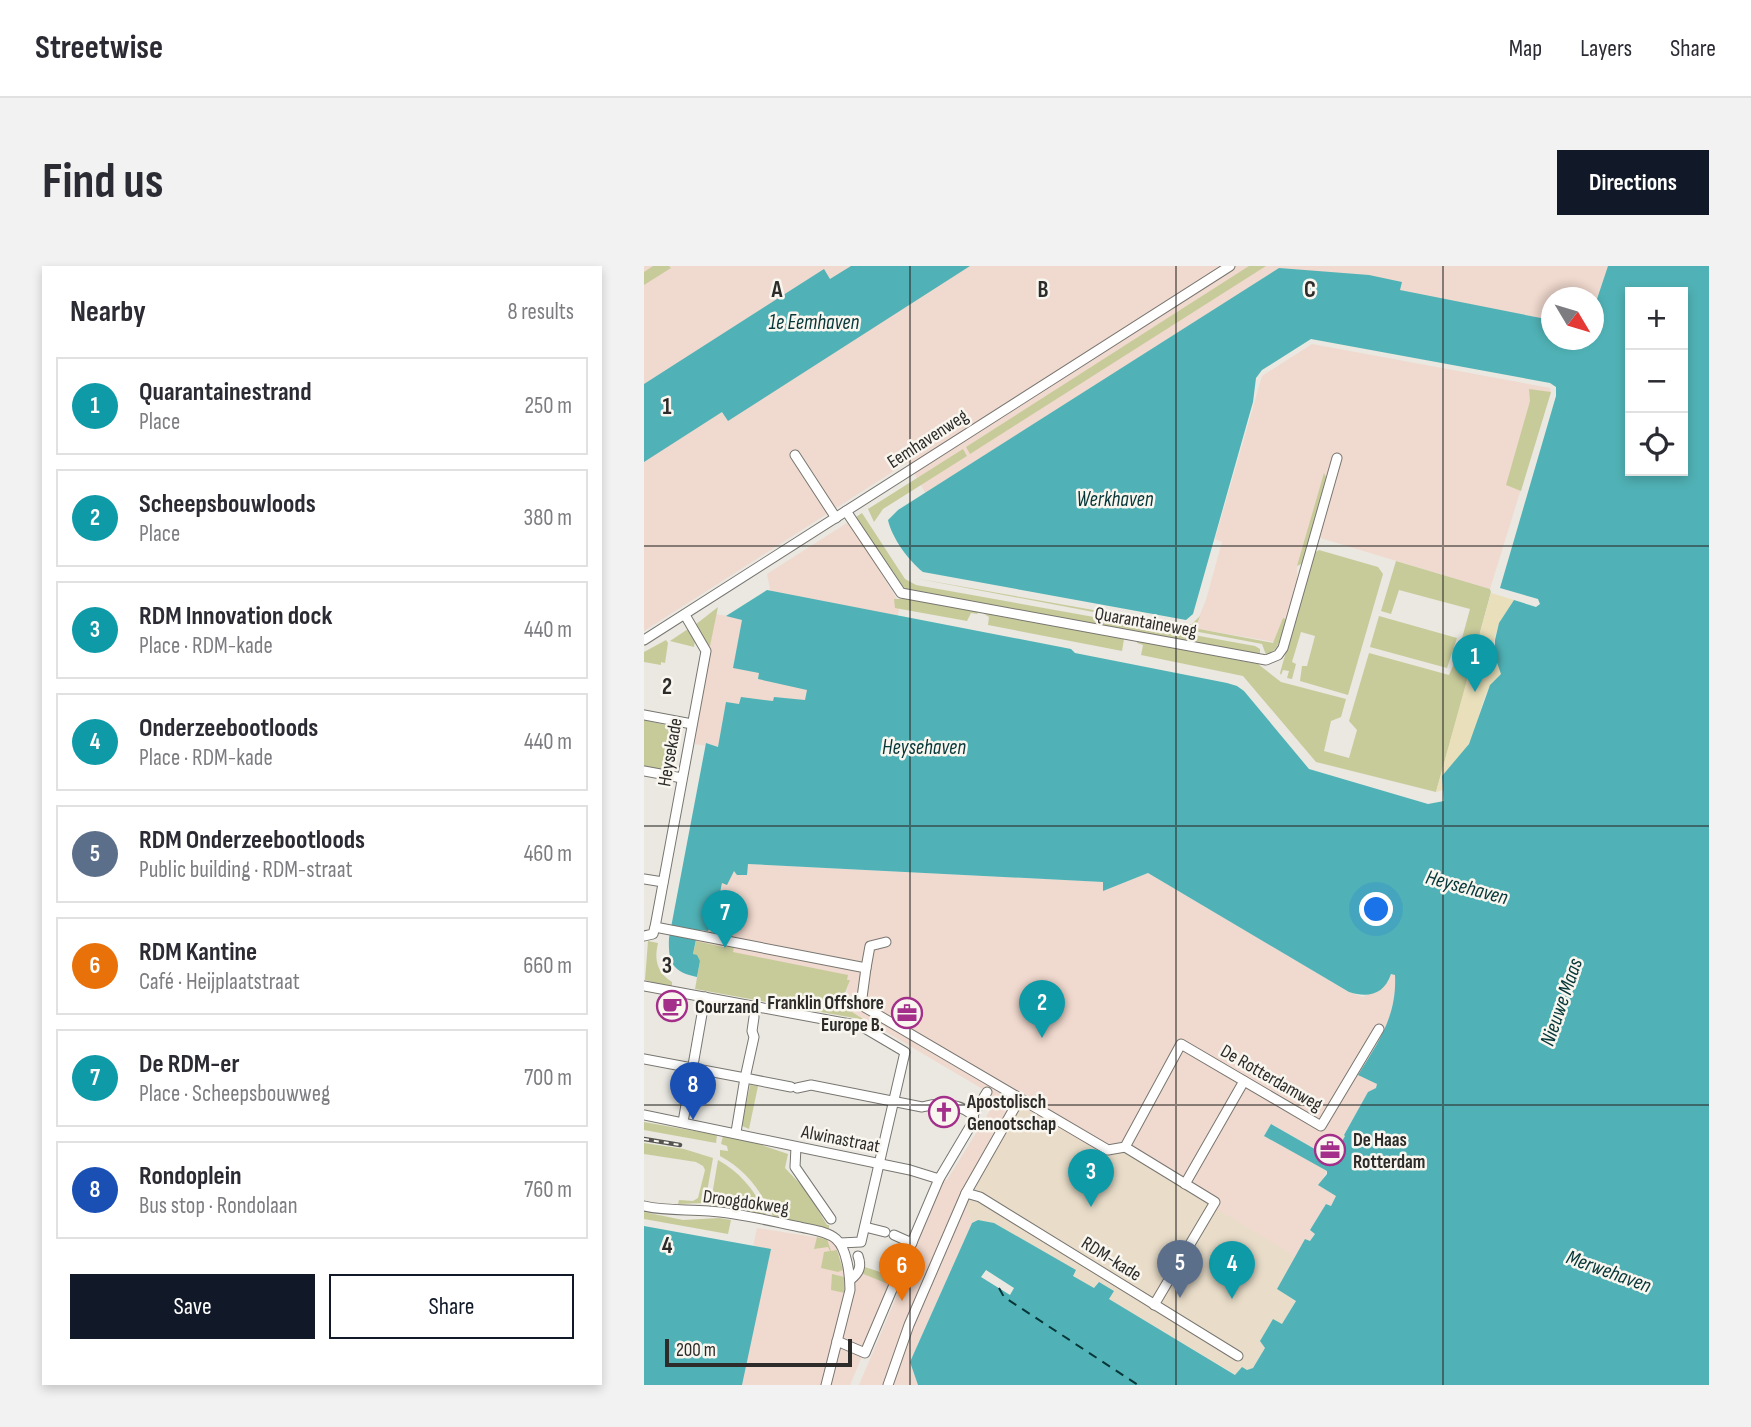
<!DOCTYPE html>
<html lang="en">
<head>
<meta charset="utf-8">
<style>
	:root { --surface:#fff; --page:#f2f2f3; --text:#2b2b33; --muted:#7c7c81; --line:#e1e1e2; --accent:#111827 }
	body { margin:0; font-family:"Sofia Sans Condensed",sans-serif; background:var(--page); color:var(--text) }
	.controls { position:absolute; right:21px; top:21px; display:grid; overflow:hidden; border-radius:0px; box-shadow:0 4px 10px #0003 }
	.controls button { width:63px; height:63px; display:grid; place-items:center; padding:0; border:0; border-bottom:2px solid var(--line); background:var(--surface); color:var(--text); font:35px sans-serif }
	.compass { position:absolute; left:897px; top:21px; width:63px; height:63px; border-radius:50%; background:var(--surface); box-shadow:0 4px 10px #0003; rotate:128deg }
	.scale { position:absolute; left:21px; bottom:18px; width:187px; box-sizing:border-box; padding-left:7px; border:4px solid #2d2c2a; border-top:0; font-size:19px; line-height:24px; white-space:nowrap; color:#2d2c2a; -webkit-text-stroke:5px #f8f6ef; paint-order:stroke }
	.you { position:absolute; left:733px; top:644px; width:24px; height:24px; margin:-18px; border:5px solid #fff; border-radius:50%; background:#1a73e8; box-shadow:0 0 0 10px #1a73e833 }
	.badge { display:grid; place-items:center; width:46px; height:46px; border-radius:50%; background:var(--accent); color:#fff; font-size:23px; font-weight:700 }
	.pin { position:absolute; translate:-50% -58px; filter:drop-shadow(0 2px 4px #0008) }
	.pin::after { content:''; position:absolute; top:37px; width:24px; height:21px; background:inherit; clip-path:polygon(0 0,100% 0,50% 100%) }
	.list { margin:0; padding:0; list-style:none }
	h2 { display:flex; justify-content:space-between; align-items:center; height:91px; margin:0; padding:0 28px; font-size:30px }
	h2 small { font-size:23px; font-weight:400; color:var(--muted) }
	.list li { display:grid; grid-template-columns:46px 1fr auto; gap:21px; align-items:center; box-sizing:border-box; height:98px; margin:0 14px 14px; padding:0 14px; border:2px solid var(--line); border-radius:0px }
	.list b { display:block; font-size:26px; white-space:nowrap }
	.list p { margin:0; font-size:23px; white-space:nowrap; color:var(--muted) }
	.list em { font-size:23px; font-style:normal; color:var(--muted) }
	.actions { display:flex; gap:14px; padding:21px 28px }
	.actions a { flex:1; padding:16px 0; border:2px solid var(--accent); border-radius:0px; text-align:center; font-size:24px; color:var(--accent) }
	.actions .main { background:var(--accent); color:#fff }
	.icon { flex:none; width:38px; height:38px; fill:none; stroke:currentColor; stroke-width:2; stroke-linecap:round; stroke-linejoin:round }
	.map { position:relative; flex:none; width:1065px; height:1119px; overflow:hidden; border-radius:0px }
	header { display:flex; align-items:center; gap:42px; box-sizing:border-box; height:98px; padding:0 35px; background:var(--surface); border-bottom:2px solid var(--line) }
	header strong { font-size:33px }
	nav { display:flex; gap:38px; margin-inline-start:auto; font-size:24px }
	.intro { display:flex; align-items:center; justify-content:space-between; box-sizing:border-box; height:168px; padding:0 42px }
	h1 { margin:0; font-size:49px }
	.button { padding:18px 32px; border-radius:0px; background:var(--accent); color:#fff; font-size:24px; font-weight:700 }
	main { display:flex; gap:42px; padding:0 42px }
	aside { flex:1; background:var(--surface); border-radius:0px; box-shadow:0 4px 10px #0003 }
	.map>svg:first-child { display:block }
	.industrial { fill:#f0d9ce; fill-rule:evenodd }
	.education { fill:#e9ddc9 }
	.green { fill:#c7cb9a }
	.sand { fill:#e9dfba }
	.water { fill:#50b2b6; fill-rule:evenodd }
	.pier { fill:#eae8e1 }
	.lines { fill:none; stroke-linecap:round; stroke-linejoin:round }
	.ferry { stroke:#073739; stroke-width:2; stroke-dasharray:9 7; stroke-linecap:butt }
	.minor-casing { stroke:#787670; stroke-width:11 }
	.minor { stroke:#fff; stroke-width:9 }
	.rail-casing { stroke:#555451; stroke-width:4.5 }
	.rail { stroke:#f8f6ef; stroke-width:2; stroke-dasharray:5; stroke-linecap:butt }
	.grid { fill:none; stroke:#2d2c2a; stroke-width:2; stroke-opacity:0.55 }
	.labels { text-anchor:middle; stroke-width:5; stroke-linejoin:round; paint-order:stroke }
	.street-label { font-size:19px; fill:#2d2c2a; stroke:#f8f6ef }
	.poi-label { font-size:19px; font-weight:bold; fill:#2d2c2a; stroke:#f8f6ef; text-anchor:start }
	.water-label { font-size:21px; font-style:italic; fill:#073739; stroke:#f8f6ef }
	.grid-label { font-size:23px; text-anchor:middle; font-weight:bold; fill:#2d2c2a; stroke:#f8f6ef; stroke-width:5; stroke-linejoin:round; paint-order:stroke }
</style>
</head>
<body>
<header>
<strong>Streetwise</strong>
<nav><a>Map</a><a>Layers</a><a>Share</a></nav>
</header>
<div class="intro"><h1>Find us</h1><a class="button">Directions</a></div>
<main>
<aside>
<h2>Nearby<small>8 results</small></h2>
<ul class="list">
<li><span class="badge" style="background:#0f9aa8">1</span><div><b>Quarantainestrand</b><p>Place</p></div><em>250 m</em></li>
<li><span class="badge" style="background:#0f9aa8">2</span><div><b>Scheepsbouwloods</b><p>Place</p></div><em>380 m</em></li>
<li><span class="badge" style="background:#0f9aa8">3</span><div><b>RDM Innovation dock</b><p>Place · RDM-kade</p></div><em>440 m</em></li>
<li><span class="badge" style="background:#0f9aa8">4</span><div><b>Onderzeebootloods</b><p>Place · RDM-kade</p></div><em>440 m</em></li>
<li><span class="badge" style="background:#5c6f8a">5</span><div><b>RDM Onderzeebootloods</b><p>Public building · RDM-straat</p></div><em>460 m</em></li>
<li><span class="badge" style="background:#e8710a">6</span><div><b>RDM Kantine</b><p>Café · Heijplaatstraat</p></div><em>660 m</em></li>
<li><span class="badge" style="background:#0f9aa8">7</span><div><b>De RDM-er</b><p>Place · Scheepsbouwweg</p></div><em>700 m</em></li>
<li><span class="badge" style="background:#1a4fb4">8</span><div><b>Rondoplein</b><p>Bus stop · Rondolaan</p></div><em>760 m</em></li>
</ul>
<div class="actions"><a class="main">Save</a><a>Share</a></div>
</aside>
<div class="map">
<svg width="1065" height="1119" viewBox="0 0 1065 1119">
	<rect width="100%" height="100%" fill="#eae8e1"/>
	<g class="industrial">
		<path d="M0,0h989l-31,89 -307,-67 -363,217 -24,-43 -264,169zM908,32h42v42h-42z"/>
		<path d="M668,78l238,44 1,4 -61,197 -183,-55 -10,34v13l-11,38 -3,-1 -8,24 -76,-13 -4,-2 11,-27 16,-58 -7,-3 47,-163z"/>
		<path d="M203,257l7,6 46,75 -3,15 -125,-21 -5,-24z"/>
		<path d="M71,348l31,5 68,59 -9,42 -85,28 -25,-4 6,-52z"/>
		<path d="M103,598l357,18v8l44,-17 201,119 14,5 26,-16 2,-8 4,1v19l-7,32 -30,49 19,10 -1,5 -8,4 -24,41 1,2 -9,16v7l-2,1 -62,-36 -8,11 63,36 -4,7 14,18 -6,10 -4,-2 -17,26 5,3 -5,8 -5,-2 -40,109 -12,20 -177,-98 -97,-58 -9,5 2,6 -62,139 8,23h-59l42,-99 -4,-5 45,-102 5,1 47,-76v-4l-3,-6 -147,-87 5,-26 -116,-29v-5l-38,-2 3,-16 17,-13 7,-33 12,-12 2,1z"/>
		<path d="M113,962l76,12 9,22 52,18 -44,105h-126z"/>
	</g>
	<path class="education" d="M374,839l84,48h23l169,103 -17,33 19,11 -14,25 -9,-5 -13,21 5,7 -12,20 -17,7 -127,-76 -11,-17 -4,7 -21,-13 3,-6 -82,-47 -16,-3 -6,3 -7,-21z"/>
	<g class="green">
		<path d="M9,0h16l2,2 -27,17v-13z"/>
		<path d="M605,0h17l-296,188 -4,-7z"/>
		<path d="M885,123l22,3 -30,99 -15,-6 24,-84z"/>
		<path d="M319,183l4,7 -84,53 -9,13 -6,-13z"/>
		<path d="M680,207l3,6 -24,84 -6,3z"/>
		<path d="M218,247l43,66 11,6 339,61 5,3v6l-353,-65 -6,-5 -45,-68z"/>
		<path d="M675,284l59,17 5,7 -35,121 -48,-14 2,-15h5l8,-30 -14,-4 -9,30 4,2 -4,15 -5,-1 2,-7 -6,-1 -2,5 -1,-2 34,-120z"/>
		<path d="M752,295l94,28 1,3 -18,66 -15,-5 12,-44 -71,-19 -8,24 -10,-3z"/>
		<path d="M270,312l269,48 9,-2 8,-8 -4,10 3,3 74,14 10,-25 3,1c-4,14 -5,31 -20,36l-4,-11z"/>
		<path d="M250,333h15l69,13 -1,2 -6,-1 -4,8 -72,-13z"/>
		<path d="M74,341l-8,39h-2l-13,-21z"/>
		<path d="M339,347l141,26 -2,12 -134,-26 1,-8z"/>
		<path d="M735,350l78,22 -10,30 -77,-21z"/>
		<path d="M44,363l7,11 -1,7 -24,-6z"/>
		<path d="M22,374l2,3 -3,20 -4,-1v3l-17,-3v-10z"/>
		<path d="M493,375l121,23 23,18 65,17 -5,18 -10,4 -7,30 25,7 8,-28 -8,-9 20,-68 80,22 7,-16 16,5 -36,128 -120,-30 -73,-86 -102,-21 2,-10 -6,-2z"/>
		<path d="M0,454l35,8 -8,45 -27,-5z"/>
		<path d="M4,675l10,2c-4,17 -1,29 14,39v6l-27,-8z"/>
		<path d="M52,675l27,6h11l-1,5 115,23 -1,5h3l-8,21 3,1 -1,5 21,13 -170,-31 5,-28 -7,-7z"/>
		<path d="M106,819l8,1 -9,43 -7,-3z"/>
		<path d="M0,856l73,13 -1,8 -72,-13z"/>
		<path d="M79,870l21,3 44,15 -3,14 21,22 21,35h2v5h-5l7,21 6,-1 6,20 -5,2 -17,-4 3,-16 6,-1 -2,-4 -14,2 3,-12 8,2 -5,-11 -47,-12c-13,-26 -27,-46 -53,-60v-6l8,1 -1,-5 -6,-2z"/>
		<path d="M0,877l40,6 29,9 -8,45 -27,1 1,-4 14,1 5,-3 7,-28 -2,-4 -7,-4 -52,-8z"/>
		<path d="M74,894c23,13 37,31 48,54l-1,1 -55,-8z"/>
		<path d="M0,946l39,8 36,-2 12,2 -3,14 -84,-15z"/>
		<path d="M218,1000l27,9 2,2 -3,7 -27,-11z"/>
		<path d="M188,1008l12,3 1,16 -14,-3z"/>
	</g>
	<path class="sand" d="M847,327l23,7c-11,17 -25,37 -19,58 2,6 5,10 6,16 -23,18 -19,49 -33,71 -7,11 -17,21 -26,31l1,14 -7,2z"/>
	<g class="water">
		<path d="M207,0h119l-242,155 -6,-9 -78,50v-78l180,-115 6,10z"/>
		<path d="M964,0h101v1119h-791l-8,-23 62,-139 6,-3 16,3 82,47 -3,6 21,12 5,-6 15,9 -5,8 126,76 7,-8 5,3 6,-2 12,-20 -5,-7 13,-22 9,5 14,-23 -19,-12 28,-50 5,2 5,-7 -5,-4 16,-26 5,2 5,-10 -18,-11 9,-11v-3l-63,-35 7,-12 63,36 2,-1v-7l9,-16 -1,-1 24,-43 8,-4 1,-4 -19,-9c21,-34 39,-59 37,-100l-4,-1c-7,21 -23,24 -42,18l-201,-119 -45,18v-9l-355,-18 -1,11h-10l-3,-4 -7,14 -5,-2 -7,33 -7,15 -10,-1 -5,24 4,1 3,6 -3,16c-25,-5 -29,-15 -28,-39l37,-195 12,4 8,-45 13,2 2,-7 32,4 1,-4 31,3 2,-10 -49,-11 1,-6 -26,-5 9,-48 -16,-4 41,-26 304,59 4,4 152,30 10,3 7,5 65,78 119,35 16,-3 -2,-25 27,-32 21,-59 11,-11 -6,-17v-17l4,-17 15,-23 22,7 4,-3 -2,-5 -38,-11 56,-192v-9l-6,-4 -239,-44 -49,31 -6,8 -3,24 -60,212 -7,6 -263,-48c-15,-12 -31,-34 -35,-52l10,-10 381,-242 90,7 33,7 -2,8 151,30 1,20h42v-32zM986,26h53v179h-53z"/>
		<path d="M0,960l127,23 -29,136h-98z"/>
	</g>
	<path class="pier" d="M342,1004l28,18 -4,7 -29,-18z"/>
	<g class="lines">
		<path class="ferry" d="M355,1022l5,9 134,88"/>
		<g class="minor-casing">
			<g id="minor">
				<path d="M151,189l41,63"/>
				<path d="M202,245l55,82 365,67 12,-5 5,-7 54,-190"/>
				<path d="M0,374l586,-374"/>
				<path d="M0,449l48,9"/>
				<path d="M0,505l38,7"/>
				<path d="M0,613l19,3"/>
				<path d="M11,661l211,41 -5,37 247,145 17,-3 56,-103 140,82 58,-97"/>
				<path d="M0,670l9,-2 2,-7 51,-276 -21,-36"/>
				<path d="M222,702l4,-22 16,-4"/>
				<path d="M0,720l217,40 44,26 -44,190 -21,1"/>
				<path d="M110,751l-2,14 2,6 -9,41 46,9"/>
				<path d="M0,793l101,19 -9,54"/>
				<path d="M153,822l14,-3 111,22c18,-5 36,-4 51,8"/>
				<path d="M0,849l266,55 29,9"/>
				<path d="M39,856l22,-125"/>
				<path d="M152,881l-1,20 36,52"/>
				<path d="M481,881l90,55 -61,103"/>
				<path d="M541,918l59,-103"/>
				<path d="M322,927l14,4 258,159"/>
				<path d="M0,940c22,5 43,3 65,5 31,2 61,10 91,16 12,3 27,4 36,12 11,9 14,37 14,51l-24,95"/>
				<path d="M221,961l20,5"/>
				<path d="M250,969l18,8"/>
				<path d="M206,1014c9,-7 12,-13 8,-24"/>
				<path d="M193,1075l28,12 74,-174 35,-59 -1,-5 14,-23"/>
				<path d="M244,1119l21,-60 57,-132 53,-93"/>
			</g>
		</g>
		<use href="#minor" class="minor"/>
		<g class="rail-casing">
			<path id="rail" d="M0,873l36,6"/>
		</g>
		<use href="#rail" class="rail"/>
	</g>
	<path class="grid" d="M266,0v1119M532,0v1119M799,0v1119M0,280h1065M0,560h1065M0,839h1065"/>
	<defs>
		<g id="cafe-ring" transform="scale(1.575)"><circle r="9.5" fill="#f8f6ef" stroke="#a32f8a" stroke-width="1.5"/><path d="M-5.5-4.5H6V0H3Q3 3.5 0 3.5H-2.5Q-5.5 3.5-5.5 0ZM3-3.2v2h1.7v-2ZM-6 4.5H4V6H-6Z" fill="#a32f8a"/></g>
		<g id="office-ring" transform="scale(1.575)"><circle r="9.5" fill="#f8f6ef" stroke="#a32f8a" stroke-width="1.5"/><path d="M-6-3h4V-5.5h4V-3h4V5H-6ZM-1-4.5V-3h2v-1.5ZM-6 0V1H6V0Z" fill="#a32f8a"/></g>
		<g id="church-ring" transform="scale(1.575)"><circle r="9.5" fill="#f8f6ef" stroke="#a32f8a" stroke-width="1.5"/><path d="M-1.2-6h2.4v3.5h3.3v2.4h-3.3V6h-2.4V-.1h-3.3v-2.4h3.3Z" fill="#a32f8a"/></g>
	</defs>
	<g fill-rule="evenodd">
		<use href="#cafe-ring" x="28" y="740"/>
		<use href="#office-ring" x="263" y="747"/>
		<use href="#church-ring" x="300" y="846"/>
		<use href="#office-ring" x="686" y="884"/>
	</g>
	<g class="labels">
		<g class="street-label">
			<text transform="translate(283 172) rotate(-33)" y="7">Eemhavenweg</text>
			<text transform="translate(502 355) rotate(10)" y="7">Quarantaineweg</text>
			<text transform="translate(25 486) rotate(-80)" y="7">Heysekade</text>
			<text transform="translate(628 811) rotate(30)" y="7">De Rotterdamweg</text>
			<text transform="translate(197 872) rotate(11)" y="7">Alwinastraat</text>
			<text transform="translate(102 935) rotate(8)" y="7">Droogdokweg</text>
			<text transform="translate(468 992) rotate(32)" y="7">RDM-kade</text>
		</g>
		<g class="poi-label">
			<text x="240" y="743" text-anchor="end">Franklin Offshore<tspan x="240" dy="22">Europe B.</tspan></text>
			<text x="51" y="747">Courzand</text>
			<text x="323" y="842">Apostolisch<tspan x="323" dy="22">Genootschap</tspan></text>
			<text x="709" y="880">De Haas<tspan x="709" dy="22">Rotterdam</tspan></text>
		</g>
		<g class="water-label">
			<text x="170" y="63">1e Eemhaven</text>
			<text x="471" y="240">Werkhaven</text>
			<text x="280" y="488">Heysehaven</text>
			<text transform="translate(823 621) rotate(15)" y="7">Heysehaven</text>
			<text transform="translate(917 736) rotate(-71)" y="7">Nieuwe Maas</text>
			<text transform="translate(965 1005) rotate(20)" y="7">Merwehaven</text>
		</g>
	</g>
	<g class="grid-label">
		<text x="133" y="31">A</text>
		<text x="399" y="31">B</text>
		<text x="666" y="31">C</text>
		<text x="23" y="148">1</text>
		<text x="23" y="428">2</text>
		<text x="23" y="707">3</text>
		<text x="23" y="987">4</text>
	</g>
</svg>
<div class="controls">
<button>+</button>
<button>−</button>
<button><svg class="icon" aria-label="locate" viewBox="0 0 24 24"><circle cx="12" cy="12" r="6"/><path d="M12 2v4M12 18v4M2 12h4M18 12h4"/></svg></button>
</div>
<svg class="compass" viewBox="-18 -18 36 36"><path d="M0-13l5 13h-10z" fill="#e53935"/><path d="M0 13l5-13h-10z" fill="#7c7c81"/></svg>
<div class="scale">200 m</div>
<div class="you"></div>
<div class="pin badge" style="left:831px;top:426px;background:#0f9aa8">1</div>
<div class="pin badge" style="left:398px;top:772px;background:#0f9aa8">2</div>
<div class="pin badge" style="left:447px;top:941px;background:#0f9aa8">3</div>
<div class="pin badge" style="left:588px;top:1033px;background:#0f9aa8">4</div>
<div class="pin badge" style="left:536px;top:1032px;background:#5c6f8a">5</div>
<div class="pin badge" style="left:258px;top:1035px;background:#e8710a">6</div>
<div class="pin badge" style="left:81px;top:682px;background:#0f9aa8">7</div>
<div class="pin badge" style="left:49px;top:854px;background:#1a4fb4">8</div>
</div>
</main>
</body>
</html>
